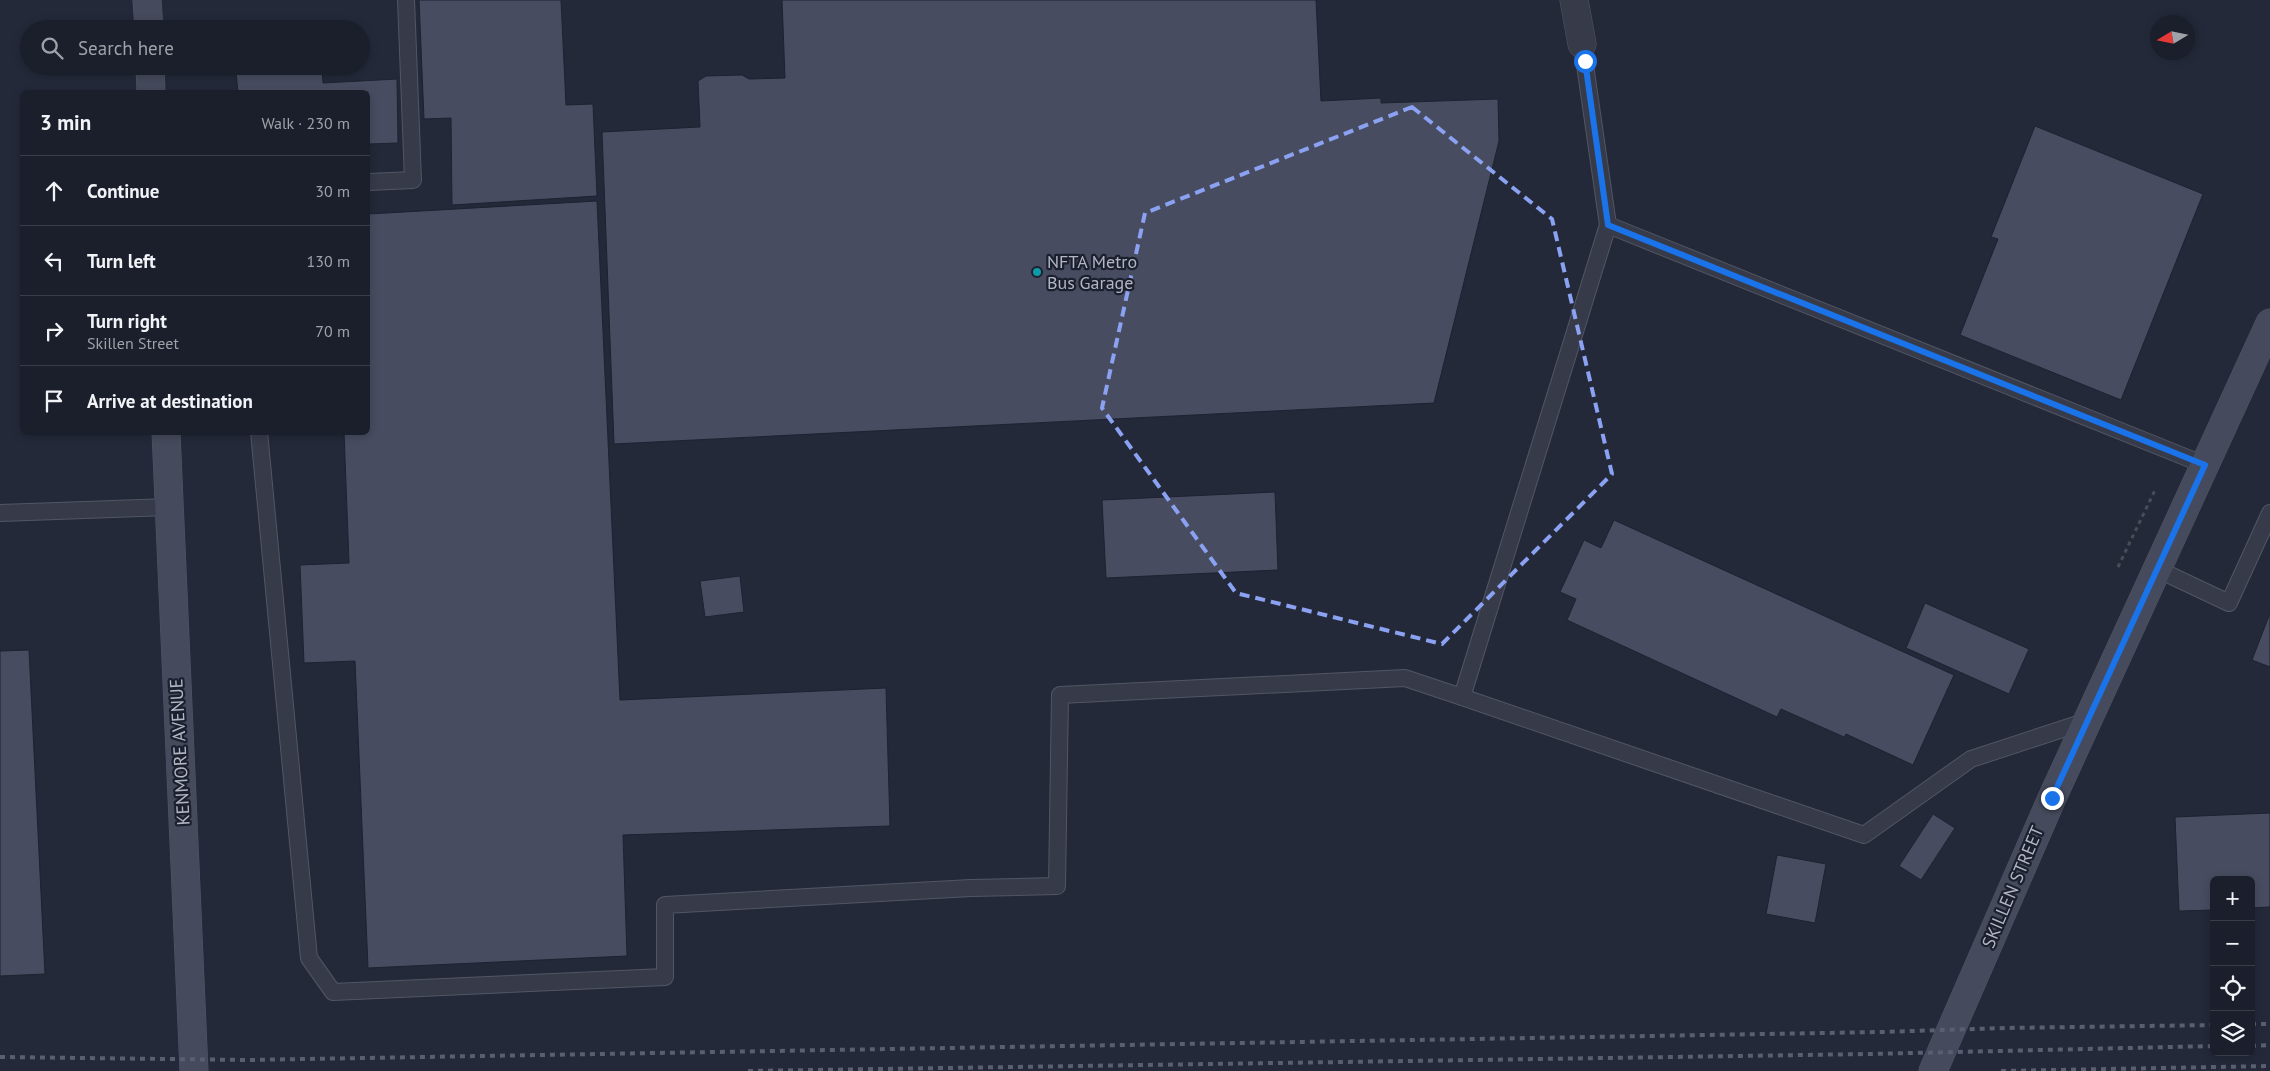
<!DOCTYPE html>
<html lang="en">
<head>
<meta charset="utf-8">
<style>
	:root { --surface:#1a1f2b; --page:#272c37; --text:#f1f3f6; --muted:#9fa2a9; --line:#383d47 }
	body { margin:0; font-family:"PT Sans",sans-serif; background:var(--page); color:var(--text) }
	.controls { position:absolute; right:15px; bottom:15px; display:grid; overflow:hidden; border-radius:8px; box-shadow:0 2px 8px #0003 }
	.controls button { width:45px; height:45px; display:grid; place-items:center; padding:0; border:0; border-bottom:1px solid var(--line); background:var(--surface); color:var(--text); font:25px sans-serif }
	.compass { position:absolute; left:2150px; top:15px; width:45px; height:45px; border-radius:50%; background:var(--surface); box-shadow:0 2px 8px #0003; rotate:260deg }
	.stop { position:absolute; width:15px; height:15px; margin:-11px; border:4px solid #1a73e8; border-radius:50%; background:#fff }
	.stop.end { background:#1a73e8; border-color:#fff; box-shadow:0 1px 5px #0008 }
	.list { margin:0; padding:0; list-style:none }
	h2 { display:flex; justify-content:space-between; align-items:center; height:65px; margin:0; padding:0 20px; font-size:21px }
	h2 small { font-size:16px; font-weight:400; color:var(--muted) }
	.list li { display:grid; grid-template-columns:32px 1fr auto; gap:15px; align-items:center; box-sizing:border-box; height:70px; padding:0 20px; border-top:1px solid var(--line) }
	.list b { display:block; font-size:19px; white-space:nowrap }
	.list p { margin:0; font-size:16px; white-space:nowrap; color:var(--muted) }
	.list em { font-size:16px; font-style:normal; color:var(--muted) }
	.icon { flex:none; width:28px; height:28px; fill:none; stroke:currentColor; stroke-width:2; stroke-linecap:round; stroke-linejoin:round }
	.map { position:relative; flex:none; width:2270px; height:1071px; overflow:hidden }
	.search { position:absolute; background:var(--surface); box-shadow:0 2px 8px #0003; left:20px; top:20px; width:350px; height:55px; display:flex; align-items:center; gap:12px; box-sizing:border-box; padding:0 18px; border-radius:28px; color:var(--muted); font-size:19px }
	.panel { position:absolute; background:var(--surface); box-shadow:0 2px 8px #0003; left:20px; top:90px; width:350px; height:345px; border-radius:8px }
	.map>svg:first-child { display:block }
	.building { fill:#474c60; stroke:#1e2230 }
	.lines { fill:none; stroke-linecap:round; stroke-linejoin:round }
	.lane-casing { stroke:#525664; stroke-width:18 }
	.street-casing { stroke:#525664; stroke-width:29 }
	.secondary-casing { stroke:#525664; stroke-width:29 }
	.path { stroke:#435157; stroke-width:3; stroke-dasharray:4 4; stroke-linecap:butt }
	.lane { stroke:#373b49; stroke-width:16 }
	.street { stroke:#373b49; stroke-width:28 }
	.secondary { stroke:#454a5c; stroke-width:28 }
	.rail { stroke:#595f70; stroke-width:4; stroke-dasharray:5 5; stroke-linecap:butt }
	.route { stroke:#1a73e8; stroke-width:6 }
	.marked { fill:none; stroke:#8ba1f1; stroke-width:4; stroke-dasharray:10 6; stroke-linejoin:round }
	.culture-dot { fill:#0f9aa8; stroke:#1c202e; stroke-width:2 }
	.labels { text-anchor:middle; stroke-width:4.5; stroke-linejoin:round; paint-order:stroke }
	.poi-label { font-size:18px; fill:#b2b6c5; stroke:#1c202e; text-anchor:start }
	.street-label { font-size:18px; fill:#b2b6c5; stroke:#1c202e }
</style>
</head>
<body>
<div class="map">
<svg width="2270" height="1071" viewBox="0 0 2270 1071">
	<rect width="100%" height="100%" fill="#232939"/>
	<g class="building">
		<path d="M419,0h142l5,105 27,-1 4,92 -145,9 -1,-87 -27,1z"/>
		<path d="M782,0h534l5,101 60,-3v5l117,-4 1,42 -65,262 -820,41 -12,-312 98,-5 -2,-46 8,-5 36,-1 7,4 36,-1z"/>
		<path d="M322,69l1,14 74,-4 1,64 -30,1v-52h-130l-2,-20z"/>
		<path d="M2035,126l168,68 -82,206 -161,-65 38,-96 -7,-2z"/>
		<path d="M597,201l23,499 266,-12 4,138 -267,9 4,121 -259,12 -13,-307 -51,2 -4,-98 49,-2 -5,-131h24v-218z"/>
		<path d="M1275,492l3,78 -172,8 -4,-78z"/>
		<path d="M1614,520l340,155 -41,90 -67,-31 -2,3 -63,-28 -4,8 -210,-97 9,-21 -16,-7 24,-52 17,8z"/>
		<path d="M740,576l4,36 -39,5 -5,-36z"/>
		<path d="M1925,603l104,46 -20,45 -103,-46z"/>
		<path d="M2270,613v54l-18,-7z"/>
		<path d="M29,650l16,324 -45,2v-325z"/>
		<path d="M2270,813v94l-19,1v-28h-37v30l-35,1 -4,-94z"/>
		<path d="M1933,814l22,14 -34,52 -22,-14z"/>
		<path d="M1777,855l49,9 -11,59 -49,-9z"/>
	</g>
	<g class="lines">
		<g class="lane-casing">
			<g id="lane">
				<path d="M1582,44l26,181 -146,472 402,138 107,-76 116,-38"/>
				<path d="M368,182l45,-2 -7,-180"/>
				<path d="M1608,225l597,240"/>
				<path d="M259,432l50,526 24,34 332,-15v-72l306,-17 86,-2 3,-191 345,-17 57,19"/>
				<path d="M0,513l169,-6"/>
				<path d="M2157,569l72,34 41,-90"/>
			</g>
		</g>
		<g class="street-casing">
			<path id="street" d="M1574,0l8,44"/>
		</g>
		<g class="secondary-casing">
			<g id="secondary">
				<path d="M147,0l2,29"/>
				<path d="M150,66l1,26"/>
				<path d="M166,432l28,639"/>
				<path d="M1933,1071l119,-273 218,-475"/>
			</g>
		</g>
		<path class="path" d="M2118,567l38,-79"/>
		<use href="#lane" class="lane"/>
		<use href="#street" class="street"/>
		<use href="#secondary" class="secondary"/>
		<g class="rail">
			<path d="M2251,1024h19"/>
			<path d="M2251,1046l19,-1"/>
			<path d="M0,1057l248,3 1633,-28 124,-4 209,-3"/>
			<path d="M748,1071l1121,-17 345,-8"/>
			<path d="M2001,1071l269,-5"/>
		</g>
	</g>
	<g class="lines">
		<path class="route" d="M1585,61l23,164 597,240 -153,333"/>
	</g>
	<path class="marked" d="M1412,107l140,112 60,255 -170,170 -206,-51 -134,-185 43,-195z"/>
	<circle class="culture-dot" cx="1037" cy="272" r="5"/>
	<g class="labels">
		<g class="poi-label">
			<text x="1047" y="268">NFTA Metro<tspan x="1047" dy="21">Bus Garage</tspan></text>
		</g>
		<g class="street-label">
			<text transform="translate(180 752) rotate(-93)" y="6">KENMORE AVENUE</text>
			<text transform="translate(2013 887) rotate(-67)" y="6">SKILLEN STREET</text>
		</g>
	</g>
</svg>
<div class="controls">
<button>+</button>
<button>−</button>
<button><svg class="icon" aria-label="locate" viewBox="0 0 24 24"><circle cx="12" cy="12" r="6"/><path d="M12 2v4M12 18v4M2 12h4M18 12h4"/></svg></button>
<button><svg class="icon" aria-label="layers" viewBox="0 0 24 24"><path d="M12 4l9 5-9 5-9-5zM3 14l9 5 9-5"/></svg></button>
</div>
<svg class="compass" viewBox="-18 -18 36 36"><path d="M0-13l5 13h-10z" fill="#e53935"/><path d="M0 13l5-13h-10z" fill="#9fa2a9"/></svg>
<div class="stop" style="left:1585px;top:61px"></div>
<div class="stop end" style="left:2052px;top:798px"></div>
<div class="search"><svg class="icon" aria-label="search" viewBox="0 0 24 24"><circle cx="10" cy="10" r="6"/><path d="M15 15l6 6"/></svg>Search here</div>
<section class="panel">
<h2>3 min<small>Walk · 230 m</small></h2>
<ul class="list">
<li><svg class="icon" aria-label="ahead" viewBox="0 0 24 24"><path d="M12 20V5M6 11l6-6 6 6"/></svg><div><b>Continue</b></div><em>30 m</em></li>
<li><svg class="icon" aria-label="left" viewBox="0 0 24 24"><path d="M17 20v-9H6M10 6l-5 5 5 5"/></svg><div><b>Turn left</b></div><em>130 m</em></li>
<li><svg class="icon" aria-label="right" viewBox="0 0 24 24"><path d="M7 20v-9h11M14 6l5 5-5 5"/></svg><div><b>Turn right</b><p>Skillen Street</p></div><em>70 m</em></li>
<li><svg class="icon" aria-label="arrive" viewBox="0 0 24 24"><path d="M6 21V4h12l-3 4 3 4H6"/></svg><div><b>Arrive at destination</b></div></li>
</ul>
</section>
</div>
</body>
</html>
